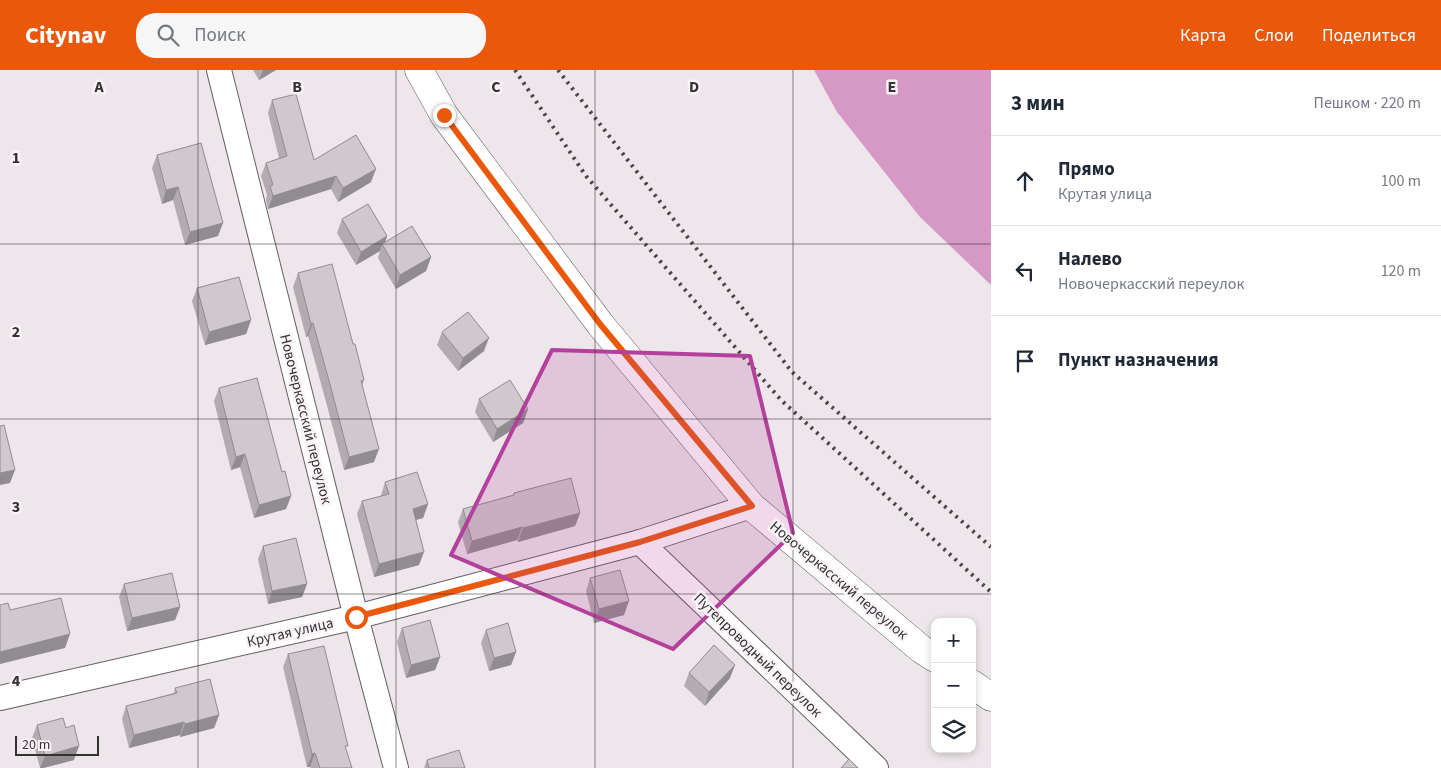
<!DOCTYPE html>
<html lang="ru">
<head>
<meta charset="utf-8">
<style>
	:root { --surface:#fff; --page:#f6f6f7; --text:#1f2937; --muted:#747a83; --line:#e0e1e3; --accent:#ea580c }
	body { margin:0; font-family:"Source Sans 3",sans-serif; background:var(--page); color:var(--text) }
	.controls { position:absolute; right:15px; bottom:15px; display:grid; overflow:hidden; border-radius:10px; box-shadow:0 2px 8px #0003 }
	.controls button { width:45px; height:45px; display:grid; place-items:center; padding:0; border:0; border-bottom:1px solid var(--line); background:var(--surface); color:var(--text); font:25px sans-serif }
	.scale { position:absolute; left:15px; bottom:12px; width:84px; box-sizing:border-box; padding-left:5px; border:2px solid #343133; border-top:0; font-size:14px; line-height:18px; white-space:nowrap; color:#343133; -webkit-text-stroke:4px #faf3f8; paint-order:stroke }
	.stop { position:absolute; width:15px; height:15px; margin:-11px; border:4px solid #ea580c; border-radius:50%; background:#fff }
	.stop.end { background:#ea580c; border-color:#fff; box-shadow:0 1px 5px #0008 }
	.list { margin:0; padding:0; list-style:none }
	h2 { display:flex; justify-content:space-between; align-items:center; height:65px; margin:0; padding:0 20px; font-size:21px }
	h2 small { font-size:16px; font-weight:400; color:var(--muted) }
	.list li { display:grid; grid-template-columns:32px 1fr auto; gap:15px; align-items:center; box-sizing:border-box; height:90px; padding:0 20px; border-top:1px solid var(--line) }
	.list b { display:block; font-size:19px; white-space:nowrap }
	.list p { margin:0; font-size:16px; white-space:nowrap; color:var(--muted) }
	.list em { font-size:16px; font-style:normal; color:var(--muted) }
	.icon { flex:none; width:28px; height:28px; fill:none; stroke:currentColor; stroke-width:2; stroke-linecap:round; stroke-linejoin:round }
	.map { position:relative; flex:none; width:991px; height:698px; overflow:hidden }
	header { display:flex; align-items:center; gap:30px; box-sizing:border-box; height:70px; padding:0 25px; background:var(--accent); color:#fff }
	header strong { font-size:24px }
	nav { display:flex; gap:28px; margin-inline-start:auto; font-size:18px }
	.search { width:350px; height:45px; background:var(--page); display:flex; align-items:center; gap:12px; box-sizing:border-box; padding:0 18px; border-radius:20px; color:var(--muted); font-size:19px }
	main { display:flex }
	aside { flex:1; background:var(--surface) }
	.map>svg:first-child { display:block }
	.forest { fill:#d698c5 }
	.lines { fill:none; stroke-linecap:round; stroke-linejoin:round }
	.street-casing { stroke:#635d61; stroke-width:26 }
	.secondary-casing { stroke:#635d61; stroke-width:29 }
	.street { stroke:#fff; stroke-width:24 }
	.secondary { stroke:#fff; stroke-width:28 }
	.rail { stroke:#494648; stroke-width:4; stroke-dasharray:2.5 5; stroke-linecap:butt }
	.wall { fill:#b2acb0 }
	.shaded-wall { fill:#918c90 }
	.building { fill:#cfc8cd; stroke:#918c90 }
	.route { stroke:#ea580c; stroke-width:6 }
	.marked { fill:#b3409a; fill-opacity:0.2; stroke:#b3409a; stroke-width:4; stroke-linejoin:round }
	.grid { fill:none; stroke:#343133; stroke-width:1; stroke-opacity:0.55 }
	.labels { text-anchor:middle; stroke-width:5; stroke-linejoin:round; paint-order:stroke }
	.street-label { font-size:15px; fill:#343133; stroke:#faf3f8 }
	.grid-label { font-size:16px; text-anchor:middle; font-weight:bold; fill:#343133; stroke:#faf3f8; stroke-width:5; stroke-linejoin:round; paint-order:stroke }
</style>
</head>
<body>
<header>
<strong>Citynav</strong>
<div class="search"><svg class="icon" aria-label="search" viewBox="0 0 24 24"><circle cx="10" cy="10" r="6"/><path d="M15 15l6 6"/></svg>Поиск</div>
<nav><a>Карта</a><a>Слои</a><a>Поделиться</a></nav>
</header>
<main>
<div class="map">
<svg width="991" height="698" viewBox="0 0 991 698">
	<rect width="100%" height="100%" fill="#ede6ea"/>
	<path class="forest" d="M814,0h177v215l-71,-68 -83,-105z"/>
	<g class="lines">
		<g class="street-casing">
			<g id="street">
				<path d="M219,0l137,547 40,151"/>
				<path d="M640,472l236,226"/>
				<path d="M0,628l356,-81 284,-75 111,-36"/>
			</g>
		</g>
		<g class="secondary-casing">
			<g id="secondary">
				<path d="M419,0l25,45 156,209 151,182 170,143 14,9"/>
				<path d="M972,614l19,13"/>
			</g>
		</g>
		<use href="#street" class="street"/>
		<use href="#secondary" class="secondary"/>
		<g class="rail">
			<path d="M515,0l71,106 195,224 210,192"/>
			<path d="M558,0l234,302 199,175"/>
		</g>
	</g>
	<g class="wall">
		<path d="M253,0h23l-17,10z"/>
		<path d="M272,30l42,60 57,22 -33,20 -7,-13 -63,20 -2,-9 1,-5 -6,-19 5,-13 13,-5 -11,-45z"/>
		<path d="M157,85l61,81 -33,9 -12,-45 -11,4 -10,-36z"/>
		<path d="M342,149l45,17 -2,7 46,14 -5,14 -30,18 -18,-31 2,-7 -24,14 -19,-32z"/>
		<path d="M298,203l55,71 11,36 -2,6 12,76 -30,8 -18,-68 -18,-66 -2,1 -13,-50z"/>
		<path d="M197,218l54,32 -5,14 -41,11 -13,-44z"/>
		<path d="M442,262l42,19 -26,20 -21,-26z"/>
		<path d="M219,318l63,84 9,24 -5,13 -32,9 -14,-51 -9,3 -17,-69z"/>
		<path d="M479,329l49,10 -5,14 -30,19 -18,-30z"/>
		<path d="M385,412l43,22 -5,14 -7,2 3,45 -45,12 -17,-63 5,-13 19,-5z"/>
		<path d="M514,423l66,20 -5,13 -57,16 -1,-2 -50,14 -9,-32 5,-13 50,-14z"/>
		<path d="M263,476l44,38 -5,13 -34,7 -10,-45z"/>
		<path d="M590,508l34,37 -30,8 -8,-32z"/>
		<path d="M124,514l56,23 -5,13 -48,11 -8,-34z"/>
		<path d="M402,558l38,29 -5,13 -29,8 -9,-36z"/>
		<path d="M486,560l30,22 -5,13 -22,6 -8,-28z"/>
		<path d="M288,584l58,96 6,18h-41l-1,-1h-3l-24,-100z"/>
		<path d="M689,603l41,5 -25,28 -21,-20z"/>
		<path d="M175,618l44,27 -5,13 -34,9v-2l-51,13 -7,-29 4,-13 48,-13z"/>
		<path d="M37,655l37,35 -31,8h-3l-8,-30z"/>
		<path d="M427,690l38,8h-41z"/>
	</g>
	<g class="shaded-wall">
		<path d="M263,0h13l-17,10z"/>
		<path d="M376,99l-5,13 -33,20 5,-14z"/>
		<path d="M336,106l-5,13 -63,20 5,-13z"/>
		<path d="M178,117l-5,13 -11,4 4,-14z"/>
		<path d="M223,153l-5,13 -33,9 5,-13z"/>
		<path d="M387,166l-3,10 -2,-2 -2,7 -24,14 5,-13z"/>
		<path d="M431,187l-5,14 -30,18 4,-14z"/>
		<path d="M251,250l-5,14 -41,11 4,-13z"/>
		<path d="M313,253l-5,13 -2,1 5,-13z"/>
		<path d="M489,268l-5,13 -26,20 5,-13z"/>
		<path d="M528,339l-5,14 -30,19 4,-13z"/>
		<path d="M379,379l-5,13 -30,8 5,-13z"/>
		<path d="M245,384l-5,13 -9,3 5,-13z"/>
		<path d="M15,400l-5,13 -10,2v-12z"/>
		<path d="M291,426l-5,13 -32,9 5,-13z"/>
		<path d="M428,434l-5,14 -15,4 5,-13z"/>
		<path d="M580,443l-5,13 -57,16 5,-14z"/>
		<path d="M522,457l-5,13 -50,14 5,-13z"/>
		<path d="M424,482l-5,13 -45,12 5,-13z"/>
		<path d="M307,514l-5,13 -34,7 4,-13z"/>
		<path d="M629,531l-5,14 -30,8 5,-14z"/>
		<path d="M180,537l-5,13 -48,11 5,-13z"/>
		<path d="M70,564l-5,14 -65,16v-12z"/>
		<path d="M516,582l-5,13 -22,6 5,-13z"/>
		<path d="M440,587l-5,13 -29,8 5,-13z"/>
		<path d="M735,595l-5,13 -25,28 4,-14z"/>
		<path d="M219,645l-5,13 -34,9 5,-13z"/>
		<path d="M184,652l-4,13 -51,13 5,-13z"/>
		<path d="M79,676l-5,14 -31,8h-3l5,-12z"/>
		<path d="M315,683l-5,14h-3l5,-13z"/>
	</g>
	<g class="building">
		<path d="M296,24l18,66 42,-25 20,34 -33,19 -7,-12 -63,20 -3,-10 3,-1 -7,-22 21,-7 -15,-56z"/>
		<path d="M201,73l22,80 -33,9 -12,-45 -12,3 -9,-35z"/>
		<path d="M368,134l19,32 -26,16 -19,-33z"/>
		<path d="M412,156l19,31 -31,18 -18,-31z"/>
		<path d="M332,194l21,80h2l9,36 -3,1 18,68 -30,8 -18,-69 -18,-65 -2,1 -13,-51z"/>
		<path d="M239,207l12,43 -42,12 -12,-44z"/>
		<path d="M468,242l21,26 -26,20 -21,-26z"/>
		<path d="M257,308l25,94 3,-1 6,25 -32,9 -14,-51 -9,3 -17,-69z"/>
		<path d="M510,310l18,29 -31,20 -18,-30z"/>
		<path d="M4,355l11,45 -15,3v-47z"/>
		<path d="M417,402l11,32 -15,5 11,43 -45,12 -17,-63 27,-7 -4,-12z"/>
		<path d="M571,408l9,35 -57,15 -1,-1 -50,14 -9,-32 51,-14v-2z"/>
		<path d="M296,468l11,46 -35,7 -9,-45z"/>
		<path d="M620,500l9,31 -30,8 -9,-31z"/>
		<path d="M172,503l8,34 -48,11 -8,-34z"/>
		<path d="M61,528l9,36 -70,18v-47l8,-2 2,7z"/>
		<path d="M430,550l10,37 -29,8 -9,-37z"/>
		<path d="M508,553l8,29 -22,6 -8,-28z"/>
		<path d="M714,575l21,20 -26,27 -20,-19z"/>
		<path d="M324,576l24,100h-3l7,22h-32l-5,-15 -3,1 -24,-100z"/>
		<path d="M210,609l9,36 -34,9 -1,-2 -50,13 -8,-29 51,-13 -2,-5z"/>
		<path d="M63,648l3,10 8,-3 5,21 -34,10 -8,-31z"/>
		<path d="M459,680l6,18h-36l-2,-8z"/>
		<path d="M849,689l9,9h-17z"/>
	</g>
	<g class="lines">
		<path class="route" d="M356,547l284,-75 112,-36 -152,-182 -156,-209"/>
	</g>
	<path class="marked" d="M552,280l198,6 43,177 -120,116 -222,-94z"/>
	<path class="grid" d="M198,0v698M396,0v698M595,0v698M793,0v698M0,174h991M0,349h991M0,524h991"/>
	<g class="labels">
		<g class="street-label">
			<text transform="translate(306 349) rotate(76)" y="5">Новочеркасский переулок</text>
			<text transform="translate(839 510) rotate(40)" y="5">Новочеркасский переулок</text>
			<text transform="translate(290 562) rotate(-13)" y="5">Крутая улица</text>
			<text transform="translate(758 585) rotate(44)" y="5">Путепроводный переулок</text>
		</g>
	</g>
	<g class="grid-label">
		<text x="99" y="22">A</text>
		<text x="297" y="22">B</text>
		<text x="496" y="22">C</text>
		<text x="694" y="22">D</text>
		<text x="892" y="22">E</text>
		<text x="16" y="93">1</text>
		<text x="16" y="267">2</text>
		<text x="16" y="442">3</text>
		<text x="16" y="616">4</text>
	</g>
</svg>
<div class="controls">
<button>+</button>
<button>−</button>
<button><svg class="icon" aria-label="layers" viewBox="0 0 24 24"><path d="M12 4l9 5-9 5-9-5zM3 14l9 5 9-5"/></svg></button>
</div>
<div class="scale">20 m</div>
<div class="stop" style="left:356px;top:547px"></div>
<div class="stop end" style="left:444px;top:45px"></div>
</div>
<aside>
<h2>3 мин<small>Пешком · 220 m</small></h2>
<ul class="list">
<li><svg class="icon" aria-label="ahead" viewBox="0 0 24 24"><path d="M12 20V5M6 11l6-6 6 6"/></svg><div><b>Прямо</b><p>Крутая улица</p></div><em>100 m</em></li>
<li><svg class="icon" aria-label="left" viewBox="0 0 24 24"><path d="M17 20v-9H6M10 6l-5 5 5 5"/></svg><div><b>Налево</b><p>Новочеркасский переулок</p></div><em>120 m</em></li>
<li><svg class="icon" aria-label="arrive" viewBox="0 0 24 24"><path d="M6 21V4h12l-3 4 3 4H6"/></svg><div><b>Пункт назначения</b></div></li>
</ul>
</aside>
</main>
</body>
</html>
